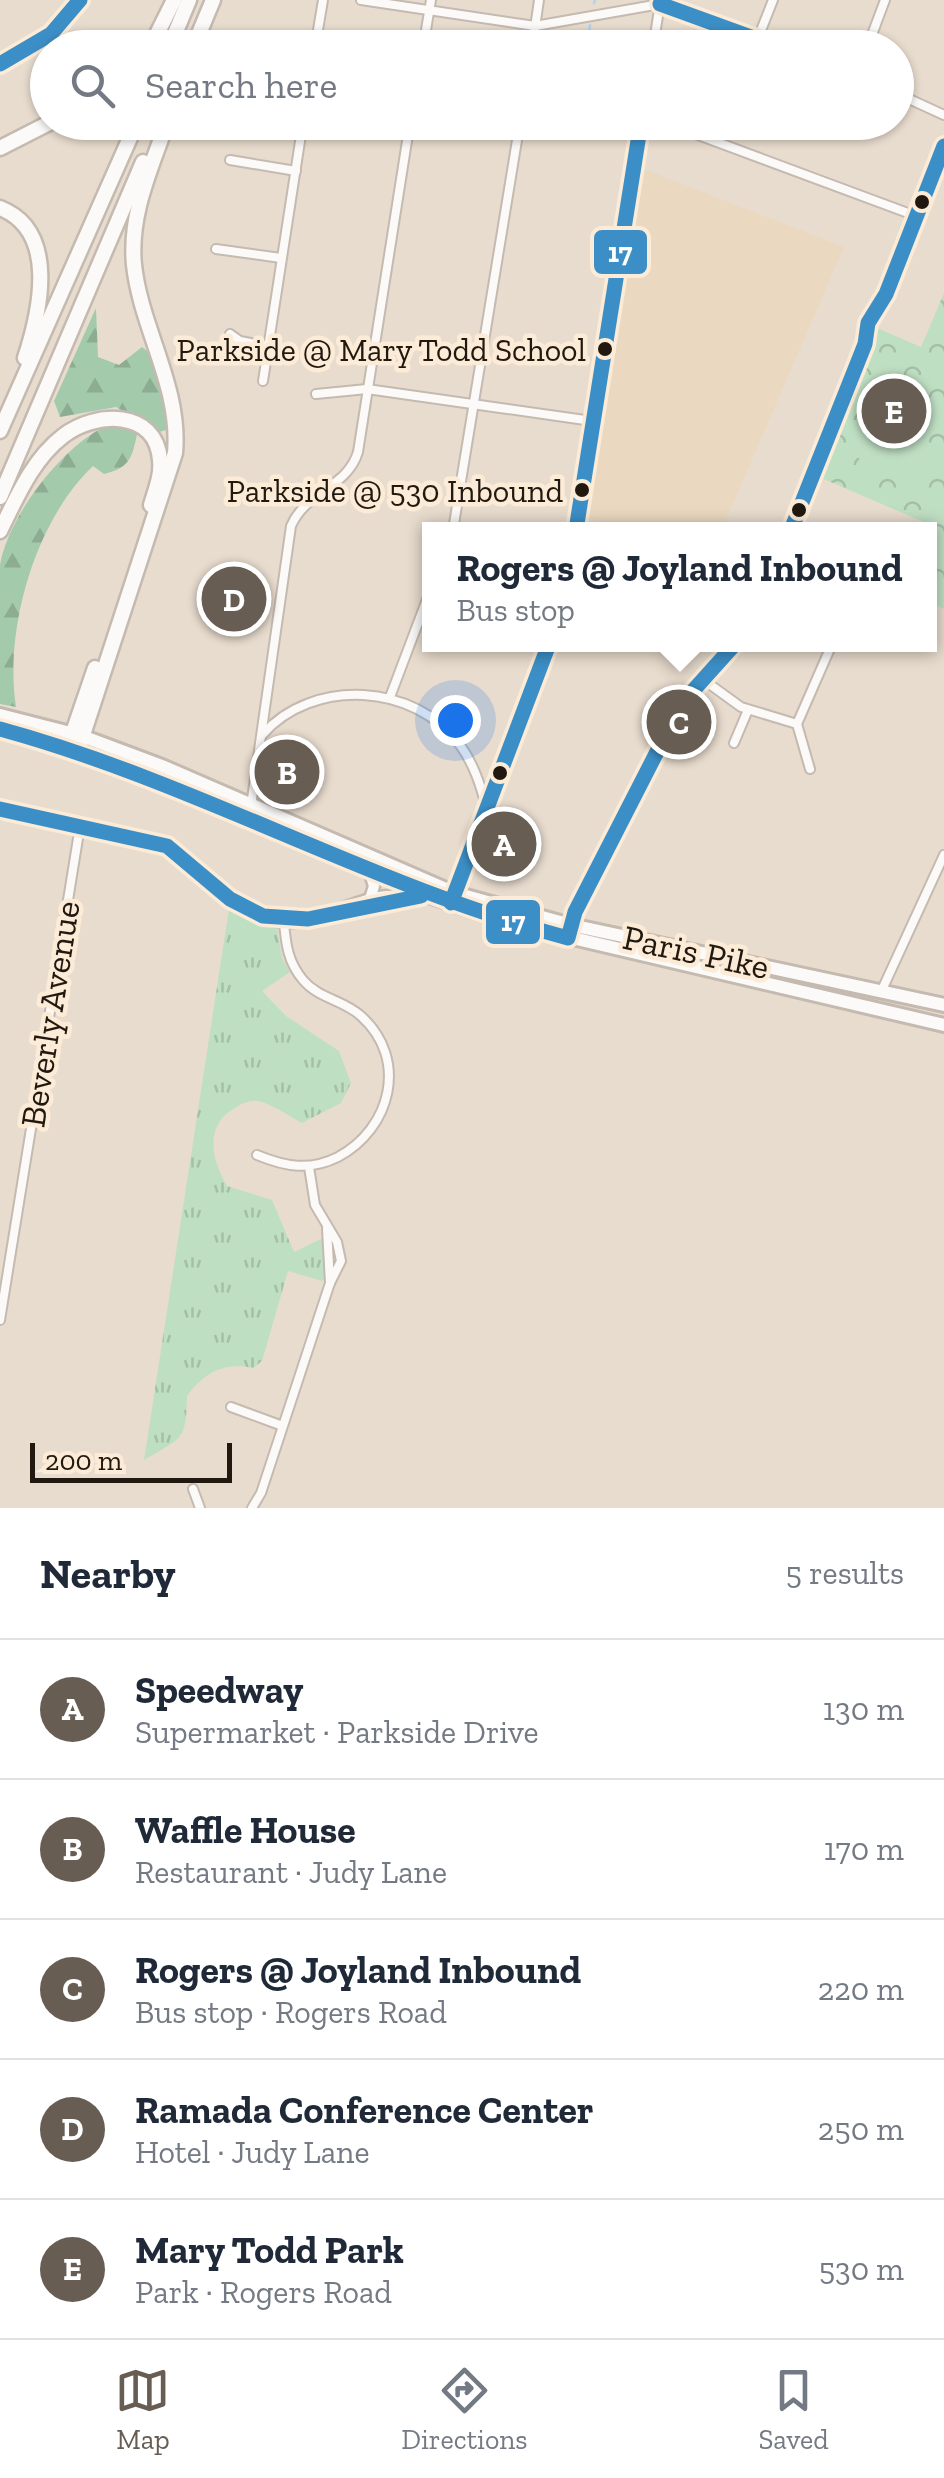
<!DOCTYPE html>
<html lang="en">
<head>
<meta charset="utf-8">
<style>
	:root { --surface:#fff; --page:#f2f2f3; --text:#1f2937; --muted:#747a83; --line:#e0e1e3; --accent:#675d52 }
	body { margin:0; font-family:"Zilla Slab",serif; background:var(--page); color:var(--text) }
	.scale { position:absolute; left:30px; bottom:25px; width:202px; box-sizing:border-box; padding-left:10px; border:5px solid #211910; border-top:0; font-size:28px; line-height:35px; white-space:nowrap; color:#211910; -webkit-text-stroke:8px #fcebd6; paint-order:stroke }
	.you { position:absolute; left:455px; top:720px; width:35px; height:35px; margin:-25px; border:8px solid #fff; border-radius:50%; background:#1a73e8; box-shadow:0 0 0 15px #1a73e833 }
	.badge { display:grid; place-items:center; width:65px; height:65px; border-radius:50%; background:var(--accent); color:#fff; font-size:32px; font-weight:700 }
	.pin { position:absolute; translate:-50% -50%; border:5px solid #fff; box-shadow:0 2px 10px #0006 }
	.popup { position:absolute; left:422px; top:522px; width:515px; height:130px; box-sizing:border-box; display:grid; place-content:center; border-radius:0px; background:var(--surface); filter:drop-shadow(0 2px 8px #0005); font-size:32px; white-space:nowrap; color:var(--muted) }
	.popup b { font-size:38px; color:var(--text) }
	.popup::after { content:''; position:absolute; left:50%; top:100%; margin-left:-20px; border:20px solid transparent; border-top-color:var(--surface) }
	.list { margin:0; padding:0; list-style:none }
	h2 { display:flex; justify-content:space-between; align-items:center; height:130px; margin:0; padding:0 40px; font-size:42px }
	h2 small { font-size:32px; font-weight:400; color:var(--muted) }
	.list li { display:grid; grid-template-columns:65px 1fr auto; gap:30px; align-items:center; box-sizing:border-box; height:140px; padding:0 40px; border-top:2px solid var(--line) }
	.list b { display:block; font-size:38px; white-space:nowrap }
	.list p { margin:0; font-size:32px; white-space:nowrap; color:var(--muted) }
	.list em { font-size:32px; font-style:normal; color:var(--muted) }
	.icon { flex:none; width:55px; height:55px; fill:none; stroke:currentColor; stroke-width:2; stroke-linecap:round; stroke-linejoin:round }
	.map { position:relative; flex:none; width:944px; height:1508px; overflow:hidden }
	.search { position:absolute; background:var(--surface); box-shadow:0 2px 8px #0004; left:30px; right:30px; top:30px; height:110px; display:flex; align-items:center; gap:25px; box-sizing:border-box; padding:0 35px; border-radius:55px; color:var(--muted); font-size:38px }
	.sheet { height:830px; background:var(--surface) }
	nav { display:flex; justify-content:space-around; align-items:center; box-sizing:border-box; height:140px; border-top:2px solid var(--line); background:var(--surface); font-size:28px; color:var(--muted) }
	nav a { display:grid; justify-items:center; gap:5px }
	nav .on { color:var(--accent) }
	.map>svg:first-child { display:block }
	.built { fill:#ebd8c0 }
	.grass { fill:url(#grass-tufts) }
	.forest { fill:url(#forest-firs) }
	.park { fill:url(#park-crowns) }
	.garden { fill:#bfdfc3 }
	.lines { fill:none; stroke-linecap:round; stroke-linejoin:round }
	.stream { stroke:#b5d1ee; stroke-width:2.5 }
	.minor-casing { stroke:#c4bab0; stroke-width:12 }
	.tertiary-casing { stroke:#c4bab0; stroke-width:15 }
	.trunk-casing { stroke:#c4bab0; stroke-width:18 }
	.motorway-casing { stroke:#c4bab0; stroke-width:19 }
	.minor { stroke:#fcfaf8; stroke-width:8 }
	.tertiary { stroke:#fcfaf8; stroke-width:10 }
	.trunk { stroke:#fcfaf8; stroke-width:12 }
	.motorway { stroke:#fcfaf8; stroke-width:14 }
	.bus-1-casing { stroke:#fcebd6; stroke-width:22 }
	.bus-1 { stroke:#3c8fc6; stroke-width:15 }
	.bus-dot { fill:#211910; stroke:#fcebd6; stroke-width:4 }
	.labels { text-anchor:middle; stroke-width:9; stroke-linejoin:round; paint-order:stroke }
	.bus-label { font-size:32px; fill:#211910; stroke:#fcebd6; text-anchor:end }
	.street-label { font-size:35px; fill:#211910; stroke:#fcebd6 }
	.line-badge { stroke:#fcebd6; stroke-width:4 }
	.badge-label { font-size:28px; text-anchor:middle; font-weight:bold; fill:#fff }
</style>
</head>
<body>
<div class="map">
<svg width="944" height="1508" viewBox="0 0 944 1508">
	<defs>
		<pattern id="grass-tufts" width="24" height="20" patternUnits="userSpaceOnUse" patternTransform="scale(2.5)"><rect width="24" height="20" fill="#bfdfc3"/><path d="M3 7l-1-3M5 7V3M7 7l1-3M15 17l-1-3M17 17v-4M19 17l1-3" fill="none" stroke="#a4bfa6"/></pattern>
		<pattern id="forest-firs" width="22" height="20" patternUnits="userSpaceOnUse" patternTransform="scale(2.5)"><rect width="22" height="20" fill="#a4caac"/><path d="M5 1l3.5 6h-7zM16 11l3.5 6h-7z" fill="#8dad93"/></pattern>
		<pattern id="park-crowns" width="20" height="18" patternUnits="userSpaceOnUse" patternTransform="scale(2.5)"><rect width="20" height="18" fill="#bfdfc3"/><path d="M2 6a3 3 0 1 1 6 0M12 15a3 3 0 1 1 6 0" fill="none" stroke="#a4bfa6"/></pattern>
	</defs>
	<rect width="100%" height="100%" fill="#e8dcce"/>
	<path class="built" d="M644,169l200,78 -122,282h-98l-37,-12z"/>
	<path class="grass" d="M229,909l48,19 5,30 8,14 -28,19 24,25 53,35 12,32 -10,20 -39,20c-13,-7 -30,-19 -44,-22 -9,-1 -17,3 -23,7 -32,18 -23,52 -8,78l45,14 22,52 29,-14 2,38 -3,5 -34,-10 -26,90 -9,7c-29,-6 -48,4 -66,28 -1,45 -4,41 -43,64z"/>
	<g class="forest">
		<path d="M96,308l2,49 21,8 23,-18 8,6 20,76 -11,3 -43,-25 -56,10 -6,-16z"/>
		<path d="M104,427l22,1 11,6c-5,25 -8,34 -33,40l-11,-8c-58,55 -89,163 -77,241l-16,-3c0,-44 0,-95 0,-139 8,-48 61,-117 104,-138z"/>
	</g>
	<path class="park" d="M944,293v316l-15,-7 -1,-78 -109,-47 58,-149 44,19z"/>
	<path class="garden" d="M884,400c36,17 55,53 35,91l-57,-26 -4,-9z"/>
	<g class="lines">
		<g class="stream">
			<path d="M594,3l1,-3"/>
			<path d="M587,48l3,-23"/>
		</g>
		<g class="minor-casing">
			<g id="minor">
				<path d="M361,0l174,26 125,-22 122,44"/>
				<path d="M758,38l15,-38"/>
				<path d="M315,48l8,-48"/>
				<path d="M423,48l8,-48"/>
				<path d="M532,48l7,-48"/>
				<path d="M653,48l7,-45"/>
				<path d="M867,48l18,-48"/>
				<path d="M0,64l51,-30 29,-34"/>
				<path d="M896,93l48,22"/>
				<path d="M663,122l253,94"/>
				<path d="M230,160l66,11"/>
				<path d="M216,249l65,9"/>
				<path d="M230,334l10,7 27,5"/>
				<path d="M263,381l40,-259"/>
				<path d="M316,394l51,-5 225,32"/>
				<path d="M453,530l67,-408"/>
				<path d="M576,530l65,-408"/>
				<path d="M791,530l74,-186 3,-21 18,-29 58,-148"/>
				<path d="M701,678l40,29 56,17 35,-80"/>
				<path d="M390,697l39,-103"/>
				<path d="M797,724l13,45"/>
				<path d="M262,735c51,-58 153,-52 198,10 14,19 21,42 27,64"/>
				<path d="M734,743l14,-33"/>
				<path d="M251,806l40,-280c15,-35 56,-38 67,-74l52,-330"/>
				<path d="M455,893l94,-249"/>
				<path d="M571,928l111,-225 53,-59"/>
				<path d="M881,992l63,-137"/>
				<path d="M257,1155c29,12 53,16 81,2 53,-28 71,-98 23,-141 -17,-16 -42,-17 -58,-36 -15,-18 -17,-35 -19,-57"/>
				<path d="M327,1229l3,54"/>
				<path d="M0,1320l80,-494"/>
				<path d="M231,1407l49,18"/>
				<path d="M193,1489l7,19"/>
				<path d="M252,1508l9,-15 69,-210 11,-22 -4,-19 -22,-37 -6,-38"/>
			</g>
		</g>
		<g class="tertiary-casing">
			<g id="tertiary">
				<path d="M0,809l167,37c30,14 45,43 72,59 54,34 80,9 131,-6 17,-5 37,-3 55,-3"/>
				<path d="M369,871l5,15 -4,13"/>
			</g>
		</g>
		<g class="trunk-casing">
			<g id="trunk">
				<path d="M0,715l82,21 80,30 293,127 116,32 373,80"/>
				<path d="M0,729l78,21 80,29 271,117 80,27 435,102"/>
			</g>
		</g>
		<g class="motorway-casing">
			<g id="motorway">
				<path d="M150,48l24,-48"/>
				<path d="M169,48l20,-48"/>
				<path d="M193,48l20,-48"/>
				<path d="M0,148l51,-26"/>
				<path d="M0,208c59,23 40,104 25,150"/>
				<path d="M0,431l137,-309"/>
				<path d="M0,497l143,-335"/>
				<path d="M0,531c17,-34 32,-71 63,-95 32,-25 93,-27 97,24 2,15 -5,31 -9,45"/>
				<path d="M68,747l27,-79"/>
				<path d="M78,750l97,-297c6,-66 -34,-124 -41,-188 -5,-51 17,-96 33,-143"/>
			</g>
		</g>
		<use href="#minor" class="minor"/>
		<use href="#tertiary" class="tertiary"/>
		<use href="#trunk" class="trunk"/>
		<use href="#motorway" class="motorway"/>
		<g class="bus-1-casing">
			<g id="bus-1">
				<path d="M660,4l121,44"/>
				<path d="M0,64l51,-30 29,-34"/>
				<path d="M576,530l65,-408"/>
				<path d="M791,530l74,-186 3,-21 18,-29 58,-148"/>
				<path d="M0,729c198,54 371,157 568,209l7,-26 107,-209 53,-59"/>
				<path d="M0,809l167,37 63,53 33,17 45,3 113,-23"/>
				<path d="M451,903l98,-259"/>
			</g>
		</g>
		<use href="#bus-1" class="bus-1"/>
	</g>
	<g class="bus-dot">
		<circle cx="922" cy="202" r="9"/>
		<circle cx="605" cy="349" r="9"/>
		<circle cx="582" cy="490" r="9"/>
		<circle cx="799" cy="510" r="9"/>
		<circle cx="500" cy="773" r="9"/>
	</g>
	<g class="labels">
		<g class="bus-label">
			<text x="586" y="361">Parkside @ Mary Todd School</text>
			<text x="563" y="502">Parkside @ 530 Inbound</text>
		</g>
		<g class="street-label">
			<text transform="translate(696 952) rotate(12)" y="12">Paris Pike</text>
			<text transform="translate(50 1014) rotate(-81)" y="12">Beverly Avenue</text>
		</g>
	</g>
	<g class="line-badge">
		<rect x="592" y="228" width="57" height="48" rx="10" fill="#3c8fc6"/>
		<rect x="484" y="898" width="58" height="48" rx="10" fill="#3c8fc6"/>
	</g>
	<g class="badge-label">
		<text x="620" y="262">17</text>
		<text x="513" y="931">17</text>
	</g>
</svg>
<div class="scale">200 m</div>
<div class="you"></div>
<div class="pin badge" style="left:504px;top:844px">A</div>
<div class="pin badge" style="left:287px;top:772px">B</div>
<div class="pin badge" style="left:679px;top:722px">C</div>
<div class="popup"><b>Rogers @ Joyland Inbound</b>Bus stop</div>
<div class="pin badge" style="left:234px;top:599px">D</div>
<div class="pin badge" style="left:894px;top:411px">E</div>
<div class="search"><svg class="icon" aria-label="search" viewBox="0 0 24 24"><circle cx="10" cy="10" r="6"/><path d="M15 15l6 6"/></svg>Search here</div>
</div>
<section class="sheet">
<h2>Nearby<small>5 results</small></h2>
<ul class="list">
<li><span class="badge">A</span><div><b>Speedway</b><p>Supermarket · Parkside Drive</p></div><em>130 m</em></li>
<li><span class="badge">B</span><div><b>Waffle House</b><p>Restaurant · Judy Lane</p></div><em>170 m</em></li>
<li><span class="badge">C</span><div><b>Rogers @ Joyland Inbound</b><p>Bus stop · Rogers Road</p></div><em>220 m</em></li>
<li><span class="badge">D</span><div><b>Ramada Conference Center</b><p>Hotel · Judy Lane</p></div><em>250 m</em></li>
<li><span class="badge">E</span><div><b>Mary Todd Park</b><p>Park · Rogers Road</p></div><em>530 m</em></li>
</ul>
</section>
<nav>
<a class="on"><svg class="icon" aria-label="map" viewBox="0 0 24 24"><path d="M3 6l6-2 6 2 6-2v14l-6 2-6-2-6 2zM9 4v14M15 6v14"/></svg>Map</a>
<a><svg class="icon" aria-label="directions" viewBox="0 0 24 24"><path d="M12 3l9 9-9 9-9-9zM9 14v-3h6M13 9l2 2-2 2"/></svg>Directions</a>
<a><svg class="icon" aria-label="saved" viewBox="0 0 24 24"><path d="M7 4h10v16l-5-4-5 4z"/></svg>Saved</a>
</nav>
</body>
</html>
